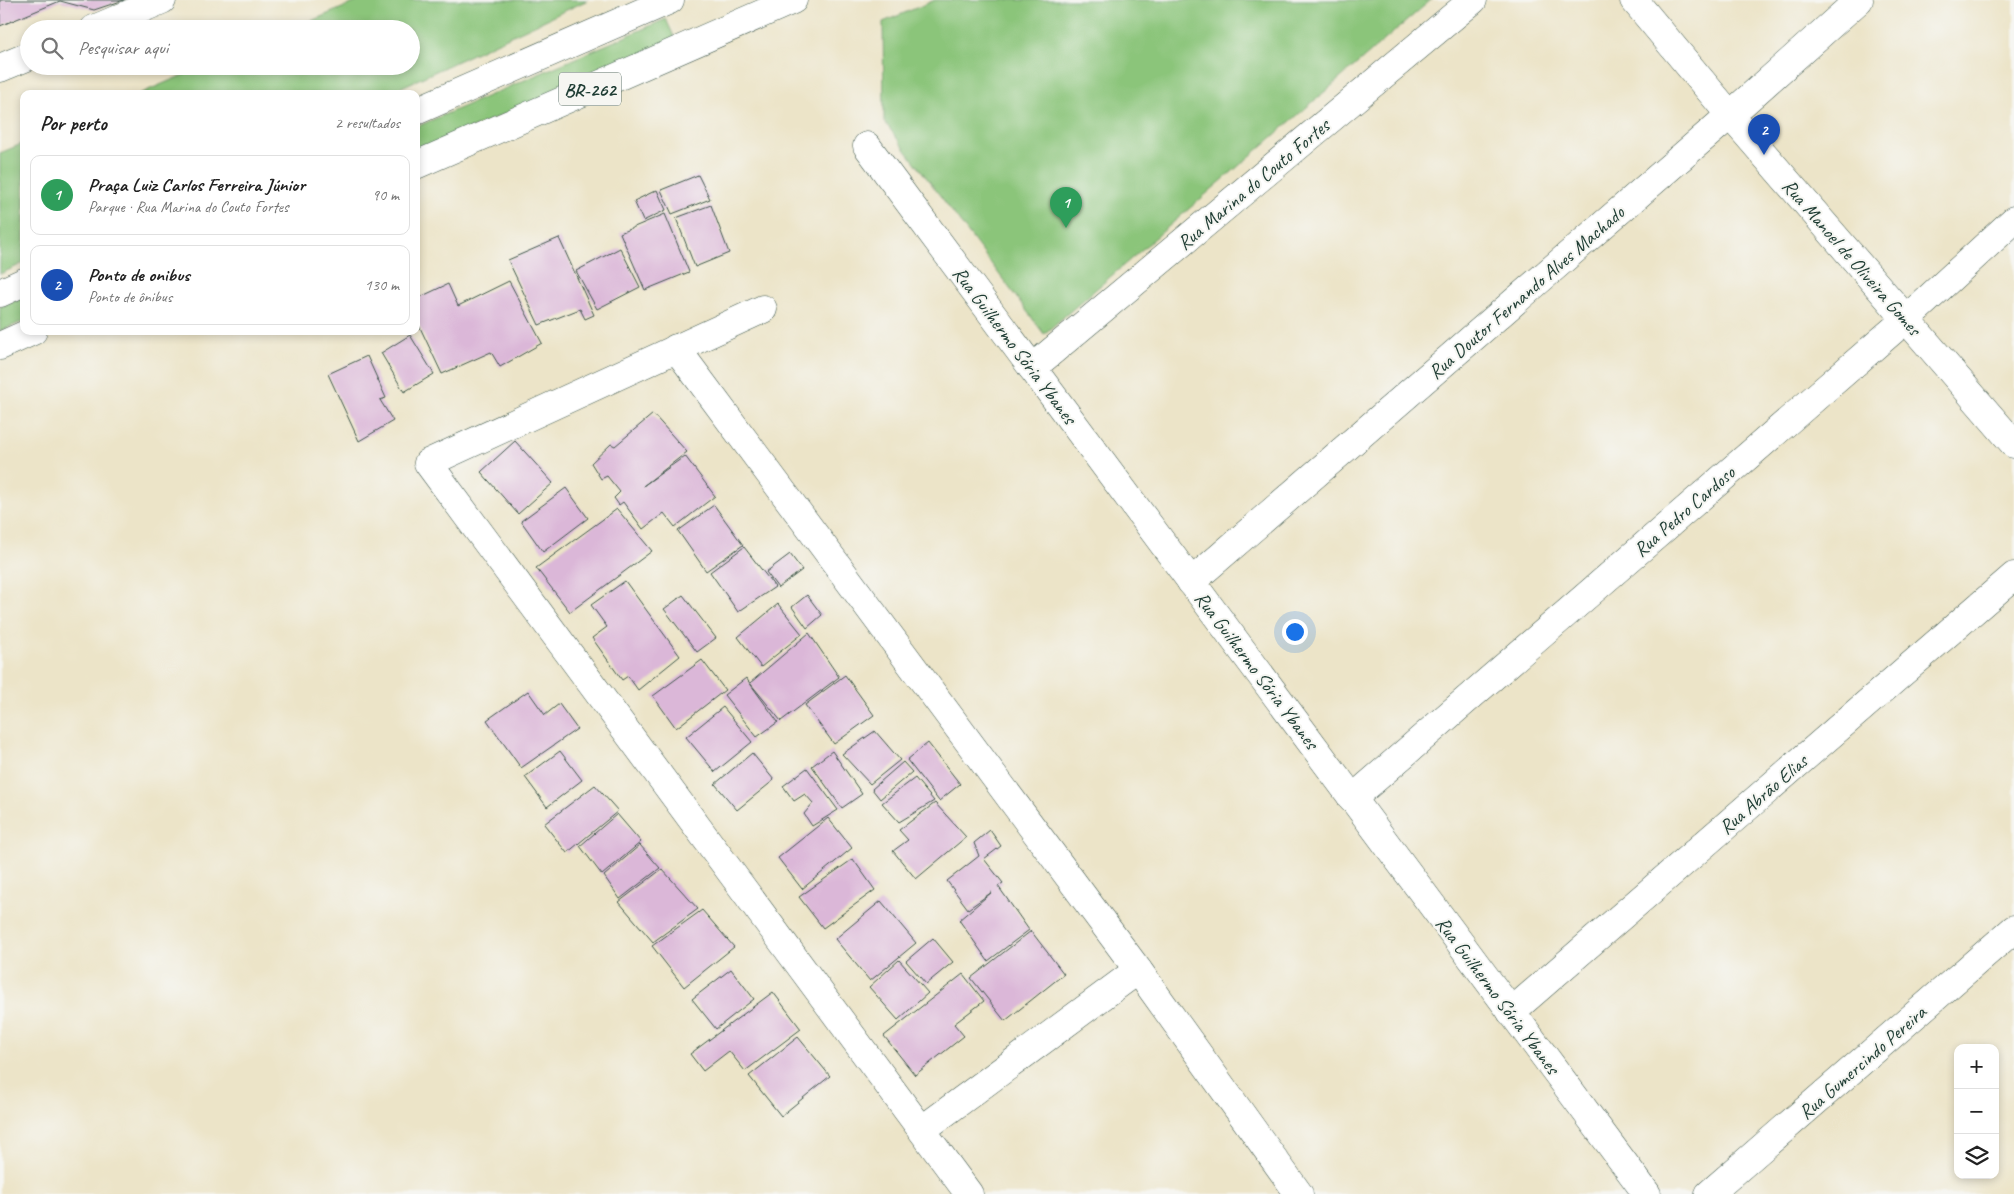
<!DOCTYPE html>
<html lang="pt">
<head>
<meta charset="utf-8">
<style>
	:root { --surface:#fff; --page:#f6f6f6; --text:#222; --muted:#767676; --line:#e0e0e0; --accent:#7c3aed }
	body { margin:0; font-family:Caveat,sans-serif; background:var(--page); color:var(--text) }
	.controls { position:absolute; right:15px; bottom:15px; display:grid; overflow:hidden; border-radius:10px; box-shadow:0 2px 8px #0003 }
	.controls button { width:45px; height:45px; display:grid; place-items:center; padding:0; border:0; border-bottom:1px solid var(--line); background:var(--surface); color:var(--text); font:25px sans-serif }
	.you { position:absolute; left:1294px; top:631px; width:18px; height:18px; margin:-12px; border:4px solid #fff; border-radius:50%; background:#1a73e8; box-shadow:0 0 0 8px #1a73e833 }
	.badge { display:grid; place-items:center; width:32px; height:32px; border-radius:50%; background:var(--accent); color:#fff; font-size:16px; font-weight:700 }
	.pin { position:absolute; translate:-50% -41px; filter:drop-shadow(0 1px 2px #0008) }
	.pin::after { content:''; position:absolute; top:26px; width:18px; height:15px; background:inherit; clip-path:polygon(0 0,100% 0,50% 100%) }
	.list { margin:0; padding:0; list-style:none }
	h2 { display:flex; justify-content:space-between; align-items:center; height:65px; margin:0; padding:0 20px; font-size:21px }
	h2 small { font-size:16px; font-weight:400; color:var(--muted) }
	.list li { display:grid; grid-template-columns:32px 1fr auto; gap:15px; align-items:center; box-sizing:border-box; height:80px; margin:0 10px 10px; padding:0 10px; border:1px solid var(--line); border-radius:10px }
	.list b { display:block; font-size:19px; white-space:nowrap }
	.list p { margin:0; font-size:16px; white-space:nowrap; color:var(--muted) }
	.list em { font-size:16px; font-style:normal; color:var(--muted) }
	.icon { flex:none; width:28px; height:28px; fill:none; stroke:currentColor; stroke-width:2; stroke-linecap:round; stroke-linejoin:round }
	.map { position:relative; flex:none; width:2014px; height:1194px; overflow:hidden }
	.search { position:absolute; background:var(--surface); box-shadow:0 2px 8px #0003; left:20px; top:20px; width:400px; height:55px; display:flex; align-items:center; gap:12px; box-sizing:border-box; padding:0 18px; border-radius:28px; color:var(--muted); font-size:19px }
	.panel { position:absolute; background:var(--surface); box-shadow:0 2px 8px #0003; left:20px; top:90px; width:400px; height:245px; border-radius:10px }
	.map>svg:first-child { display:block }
	.green { fill:#8bc57a; stroke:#558157 }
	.building { fill:#dbb7d8 }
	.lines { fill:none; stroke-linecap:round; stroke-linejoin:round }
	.minor-casing { stroke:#3e564a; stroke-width:29 }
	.tertiary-casing { stroke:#3e564a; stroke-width:29 }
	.trunk-casing { stroke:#3e564a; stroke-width:29 }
	.minor { stroke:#fff; stroke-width:28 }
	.tertiary { stroke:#fff; stroke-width:28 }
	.trunk { stroke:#fff; stroke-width:28 }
	.labels { text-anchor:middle; stroke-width:4; stroke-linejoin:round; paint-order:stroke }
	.shield { fill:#f6f6f2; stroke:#60746d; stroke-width:1 }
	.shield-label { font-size:19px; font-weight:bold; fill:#1f3d34 }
	.street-label { font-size:20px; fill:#1f3d34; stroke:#f6f6f2 }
</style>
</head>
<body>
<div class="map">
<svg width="2014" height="1194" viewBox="0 0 2014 1194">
	<rect width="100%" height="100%" fill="#f6f6f2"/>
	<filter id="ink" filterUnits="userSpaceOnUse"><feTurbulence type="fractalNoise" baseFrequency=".02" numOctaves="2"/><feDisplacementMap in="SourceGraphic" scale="10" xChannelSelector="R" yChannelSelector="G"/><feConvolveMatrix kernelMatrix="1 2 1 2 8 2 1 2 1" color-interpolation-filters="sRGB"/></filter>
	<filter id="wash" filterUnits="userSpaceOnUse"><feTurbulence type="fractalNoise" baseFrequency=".0096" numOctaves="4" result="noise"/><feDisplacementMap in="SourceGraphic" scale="20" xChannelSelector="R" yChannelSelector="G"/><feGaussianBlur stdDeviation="1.12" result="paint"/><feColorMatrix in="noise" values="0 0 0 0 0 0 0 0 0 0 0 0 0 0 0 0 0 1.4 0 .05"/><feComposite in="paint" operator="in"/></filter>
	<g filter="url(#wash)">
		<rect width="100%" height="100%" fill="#ece4c8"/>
		<g class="green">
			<path d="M361,0h227l-201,94h-248l65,-28h207v-37h-119z"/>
			<path d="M935,0h496l-387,334 -160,-213 -1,-99z"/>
			<path d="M666,19l10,22 -260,111v-25z"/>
			<path d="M24,143v120l-24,11v-121z"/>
			<path d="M24,297v24l-24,10v-24z"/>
		</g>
		<g id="blocks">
			<g class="building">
				<path d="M0,0h124l-30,10 -34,-9 -60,25z"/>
				<path d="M698,175l12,24 -38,15 -11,-24z"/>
				<path d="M657,190l9,20 -23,11 -9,-20z"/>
				<path d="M711,205l18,48 -34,14 -19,-49z"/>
				<path d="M665,214l24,58 -44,18 -25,-57z"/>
				<path d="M559,238l35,77 -9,4 -5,-10 -41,16 -31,-65z"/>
				<path d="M620,248l20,39 -43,22 -21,-38z"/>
				<path d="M509,281l33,62 -42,24 -9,-15 -49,22 -26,-55v-20l32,-15 10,22z"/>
				<path d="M410,335l24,39 -30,18 -23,-39z"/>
				<path d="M367,356l19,42 -6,2 13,21 -34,20 -31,-67z"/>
				<path d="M653,414l34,38 -44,34 42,-30 30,40 -40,31 -11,-14 -21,16 -20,-27 -4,3 -5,-7 6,-6 -13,-16 -6,3 -10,-16 20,-19 4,2z"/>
				<path d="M515,441l38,42 -35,31 -37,-42z"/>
				<path d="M566,488l22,30 -45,34 -22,-31z"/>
				<path d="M714,505l29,40 -37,26 -28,-40z"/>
				<path d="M617,509l35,42 -82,61 -34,-44z"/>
				<path d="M744,547l31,40 -37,25 -28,-40z"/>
				<path d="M790,554l12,16 -24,18 -12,-16z"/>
				<path d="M625,581l55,75 -42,34 -10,-14 -6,4 -30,-42 15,-11 -16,-22z"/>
				<path d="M683,595l33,43 -19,14 -33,-43z"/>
				<path d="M807,595l15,20 -15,13 -15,-21z"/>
				<path d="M778,604l24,30 -41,33 -23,-30z"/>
				<path d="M809,633l30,44 -58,44 -31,-38z"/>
				<path d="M702,660l23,30 -49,38 -23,-32z"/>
				<path d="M845,675l29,40 -40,29 -29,-39z"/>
				<path d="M746,678l32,44 -21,15 -33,-42z"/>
				<path d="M528,691l17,24 14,-11 18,25 -56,39 -34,-48z"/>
				<path d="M723,707l29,35 -37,30 -29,-35z"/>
				<path d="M875,731l25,29 -30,24 -28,-30z"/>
				<path d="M928,743l32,41 -21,17 -32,-41z"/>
				<path d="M560,751l22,29 -35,27 -22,-30z"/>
				<path d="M832,751l30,43 -20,14 -30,-42z"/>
				<path d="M752,753l22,27 -37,30 -22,-26z"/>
				<path d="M903,762l9,10 -32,27 -8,-10z"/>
				<path d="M807,768l31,42 -26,16 -8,-12 9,-11 -8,-9 -11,7 -11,-15z"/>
				<path d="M915,778l19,23 -35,21 -17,-19z"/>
				<path d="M595,785l23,26 -51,42 -23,-29z"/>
				<path d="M935,803l31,34 -50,42 -23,-28 15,-11 -9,-10z"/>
				<path d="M617,814l24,28 -39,33 -22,-29z"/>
				<path d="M828,818l24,30 -50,41 -24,-31z"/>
				<path d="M990,830l11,16 -17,13 19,24 -5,3 31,44 -41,31 -29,-41 33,-28 -24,17 -21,-28 32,-25 -5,-13z"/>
				<path d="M640,845l20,23 -40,31 -16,-23z"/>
				<path d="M853,859l22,31 -52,38 -24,-31z"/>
				<path d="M662,869l36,40 -45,33 -34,-40z"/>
				<path d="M881,901l35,42 -46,38 -35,-42z"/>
				<path d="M702,910l32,37 -50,40 -32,-41z"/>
				<path d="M1031,931l33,43 -59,47 -34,-43z"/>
				<path d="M933,938l20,24 -27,22 -20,-23z"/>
				<path d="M899,960l29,33 -30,27 -29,-33z"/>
				<path d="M731,969l23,30 -38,30 -24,-30z"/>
				<path d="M963,974l21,27 -30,23 10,12 -49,39 -31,-39z"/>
				<path d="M773,992l28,37 -56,42 -16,-20 -26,20 -13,-17z"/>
				<path d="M798,1037l32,39 -49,40 -32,-40z"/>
			</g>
		</g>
	</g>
	<g filter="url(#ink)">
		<use href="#blocks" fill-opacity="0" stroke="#3e564a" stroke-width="1"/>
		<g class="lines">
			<g class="minor-casing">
				<g id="minor">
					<path d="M94,29l68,-29"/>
					<path d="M0,68l29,-12"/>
					<path d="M867,146l780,1048"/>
					<path d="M763,309l-335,154 541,731"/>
					<path d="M676,348l462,622 161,224"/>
					<path d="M1032,368l441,-368"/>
					<path d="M1191,582l539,-467 129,-115"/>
					<path d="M1352,799l554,-480 108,-99"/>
					<path d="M1511,1012l503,-436"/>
					<path d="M923,1129l215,-159"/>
					<path d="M1709,1194l305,-265"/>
				</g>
			</g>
			<g class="tertiary-casing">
				<path id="tertiary" d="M1634,0l96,115 284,329"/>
			</g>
			<g class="trunk-casing">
				<g id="trunk">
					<path d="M416,111l254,-111"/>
					<path d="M416,165l377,-165"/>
					<path d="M0,293l24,-11"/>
					<path d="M0,346l33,-15"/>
				</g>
			</g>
			<use href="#minor" class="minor"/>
			<use href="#tertiary" class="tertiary"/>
			<use href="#trunk" class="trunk"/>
		</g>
	</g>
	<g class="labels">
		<rect class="shield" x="559" y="72.5" width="62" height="33" rx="4"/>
		<g class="shield-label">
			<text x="590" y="96">BR-262</text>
		</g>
		<g class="street-label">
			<text transform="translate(1253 184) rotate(-40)" y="7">Rua Marina do Couto Fortes</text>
			<text transform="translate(1852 257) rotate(49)" y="7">Rua Manoel de Oliveira Gomes</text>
			<text transform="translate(1526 292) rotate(-41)" y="7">Rua Doutor Fernando Alves Machado</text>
			<text transform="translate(1015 345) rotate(53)" y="7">Rua Guilhermo Sória Ybanes</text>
			<text transform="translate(1684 511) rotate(-41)" y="7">Rua Pedro Cardoso</text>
			<text transform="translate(1257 670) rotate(53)" y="7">Rua Guilhermo Sória Ybanes</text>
			<text transform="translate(1763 794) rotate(-41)" y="7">Rua Abrão Elias</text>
			<text transform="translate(1498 995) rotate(53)" y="7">Rua Guilhermo Sória Ybanes</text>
			<text transform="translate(1862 1062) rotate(-41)" y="7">Rua Gumercindo Pereira</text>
		</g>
	</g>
</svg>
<div class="controls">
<button>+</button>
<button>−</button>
<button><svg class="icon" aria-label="layers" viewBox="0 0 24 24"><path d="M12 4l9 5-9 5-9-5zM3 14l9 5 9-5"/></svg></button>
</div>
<div class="you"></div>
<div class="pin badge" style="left:1066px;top:228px;background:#2e9e5b">1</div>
<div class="pin badge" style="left:1764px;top:155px;background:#1a4fb4">2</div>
<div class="search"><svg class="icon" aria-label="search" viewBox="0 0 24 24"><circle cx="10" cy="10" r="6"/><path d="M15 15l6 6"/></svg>Pesquisar aqui</div>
<section class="panel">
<h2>Por perto<small>2 resultados</small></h2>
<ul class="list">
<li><span class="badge" style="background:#2e9e5b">1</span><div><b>Praça Luiz Carlos Ferreira Júnior</b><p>Parque · Rua Marina do Couto Fortes</p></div><em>90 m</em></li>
<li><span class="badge" style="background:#1a4fb4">2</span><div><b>Ponto de onibus</b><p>Ponto de ônibus</p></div><em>130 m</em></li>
</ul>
</section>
</div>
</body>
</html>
